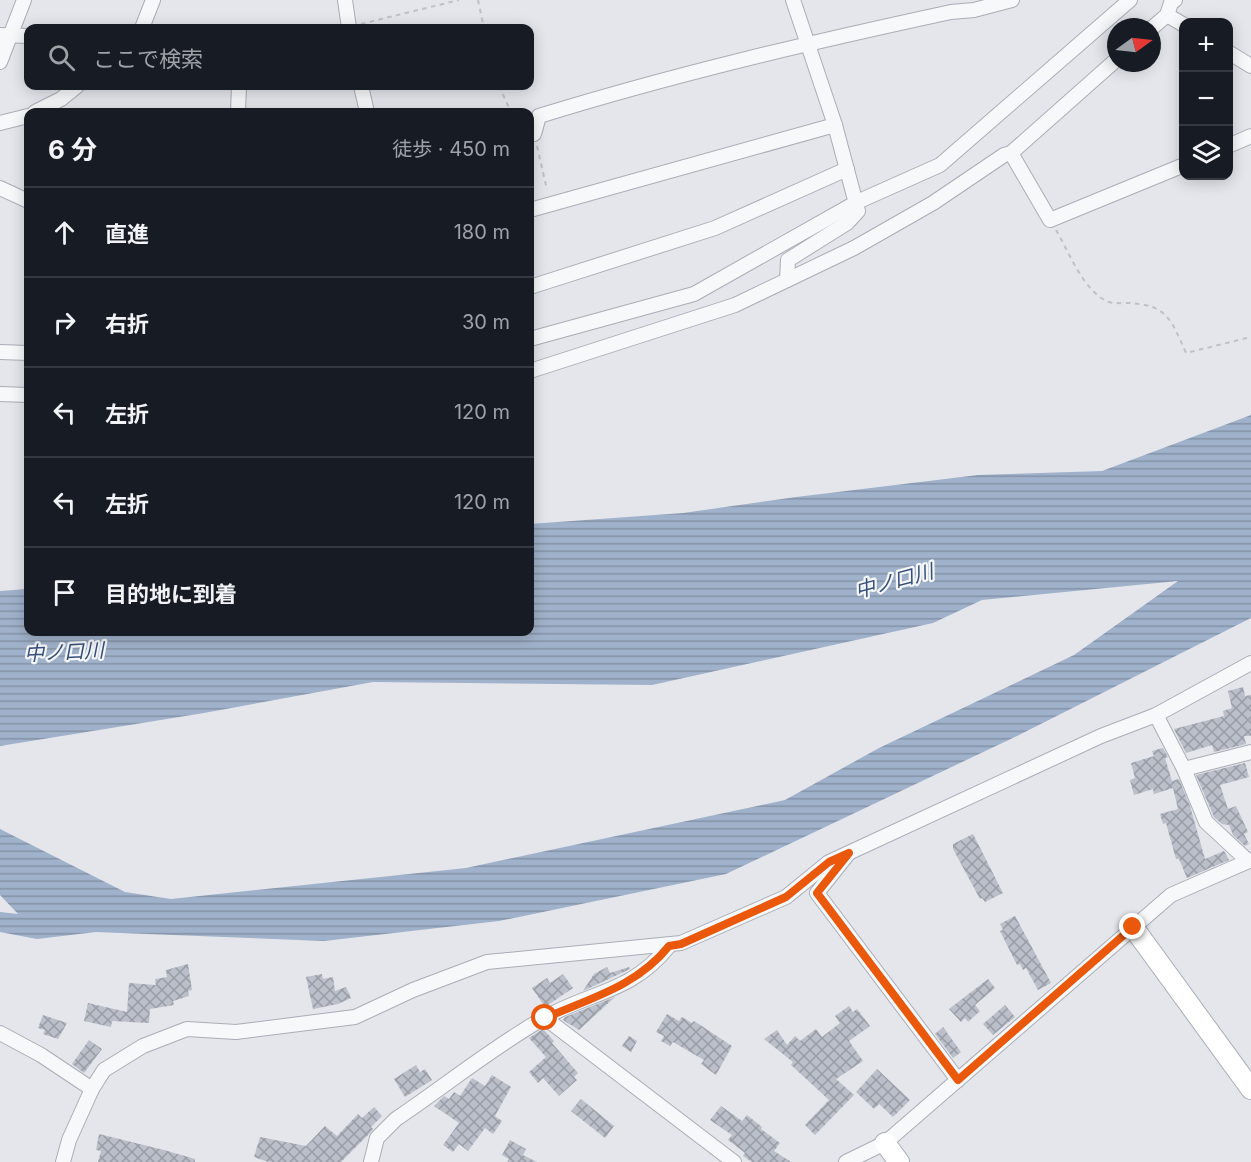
<!DOCTYPE html>
<html lang="ja">
<head>
<meta charset="utf-8">
<style>
	:root { --surface:#171b24; --page:#20242c; --text:#f1f3f6; --muted:#9ea1a6; --line:#363941 }
	body { margin:0; font-family:Inter,"Noto Sans JP",sans-serif; background:var(--page); color:var(--text) }
	.controls { position:absolute; right:18px; top:18px; display:grid; overflow:hidden; border-radius:12px; box-shadow:0 3px 15px #0003 }
	.controls button { width:54px; height:54px; display:grid; place-items:center; padding:0; border:0; border-bottom:2px solid var(--line); background:var(--surface); color:var(--text); font:30px sans-serif }
	.compass { position:absolute; left:1107px; top:18px; width:54px; height:54px; border-radius:50%; background:var(--surface); box-shadow:0 3px 15px #0003; rotate:75deg }
	.stop { position:absolute; width:18px; height:18px; margin:-14px; border:4px solid #ea580c; border-radius:50%; background:#fff }
	.stop.end { background:#ea580c; border-color:#fff; box-shadow:0 2px 6px #0008 }
	.list { margin:0; padding:0; list-style:none }
	h2 { display:flex; justify-content:space-between; align-items:center; height:78px; margin:0; padding:0 24px; font-size:26px }
	h2 small { font-size:20px; font-weight:400; color:var(--muted) }
	.list li { display:grid; grid-template-columns:39px 1fr auto; gap:18px; align-items:center; box-sizing:border-box; height:90px; padding:0 24px; border-top:2px solid var(--line) }
	.list b { display:block; font-size:22px; white-space:nowrap }
	.list em { font-size:20px; font-style:normal; color:var(--muted) }
	.icon { flex:none; width:33px; height:33px; fill:none; stroke:currentColor; stroke-width:2; stroke-linecap:round; stroke-linejoin:round }
	.map { position:relative; flex:none; width:1251px; height:1162px; overflow:hidden }
	.search { position:absolute; background:var(--surface); box-shadow:0 3px 15px #0003; left:24px; top:24px; width:510px; height:66px; display:flex; align-items:center; gap:15px; box-sizing:border-box; padding:0 21px; border-radius:12px; color:var(--muted); font-size:22px }
	.panel { position:absolute; background:var(--surface); box-shadow:0 3px 15px #0003; left:24px; top:108px; width:510px; height:528px; border-radius:12px }
	.map>svg:first-child { display:block }
	.water { fill:url(#water-rules) }
	.building { fill:url(#building-cross-hatch) }
	.lines { fill:none; stroke-linecap:round; stroke-linejoin:round }
	.street-casing { stroke:#a9adb6; stroke-width:16 }
	.secondary-casing { stroke:#a9adb6; stroke-width:22 }
	.path { stroke:#bec1c7; stroke-width:2; stroke-dasharray:4.5 4.5; stroke-linecap:butt }
	.street { stroke:#f7f8fa; stroke-width:14 }
	.secondary { stroke:#fff; stroke-width:20 }
	.route { stroke:#ea580c; stroke-width:8 }
	.labels { text-anchor:middle; stroke-width:4.5; stroke-linejoin:round; paint-order:stroke }
	.water-label { font-size:20px; font-style:italic; fill:#364f78; stroke:#f4f6f9 }
</style>
</head>
<body>
<div class="map">
<svg width="1251" height="1162" viewBox="0 0 1251 1162">
	<defs>
		<pattern id="water-rules" width="6" height="5" patternUnits="userSpaceOnUse" patternTransform="scale(1.5)"><rect width="6" height="5" fill="#a0b2cb"/><path d="M0 2.5h6" fill="none" stroke="#8391a6"/></pattern>
		<pattern id="building-cross-hatch" width="8" height="8" patternUnits="userSpaceOnUse" patternTransform="scale(1.5)"><rect width="8" height="8" fill="#bbbfc9"/><path d="M0 0l8 8M0 8l8-8" fill="none" stroke="#989ca5"/></pattern>
	</defs>
	<rect width="100%" height="100%" fill="#e4e6ec"/>
	<path class="water" d="M1251,415v203l-234,118 -291,138 -227,47 -175,20 -228,-9 -59,7 -37,-7v-20l18,2 -18,-19v-66l125,63 46,7 295,-31 319,-68 94,-52 195,-93 104,-74 -196,19 -49,23 -281,62 -279,-3 -169,31 -204,33v-155l28,-2v43h502v-108l153,-11 113,-16 182,-22 124,-4z"/>
	<g class="building">
		<path d="M1243,687l2,9 6,-1v41h-7l2,8 -32,8 -2,-7 -26,8 -12,-24 50,-13 -1,-5 9,-3 -4,-17z"/>
		<path d="M1163,748l5,9 -3,1 7,23 7,-2 11,27 15,53 19,-8 5,9 -42,18 -8,-19h-3l-10,-36 -3,1 -3,-10 18,-5 -5,-21 -19,6 -1,-5 -19,6 -4,-15 5,-2 -4,-15 23,-7 -2,-5z"/>
		<path d="M1245,763l4,14 -29,8 8,24 8,-3 12,26 -4,2 5,10 -4,2 -12,-11 -4,-10 -7,-1 -8,-7 -18,-42z"/>
		<path d="M973,834l30,59 -18,9 -3,-4 -2,1 -27,-50v-5z"/>
		<path d="M1015,916l36,67 -13,7 -12,-22 -3,2 -3,-6 -3,1 -17,-34 3,-1 -3,-6z"/>
		<path d="M188,964l4,26 -4,1 1,5 -16,5 1,4 -24,4 -1,14 -37,-2 -1,6 -27,-6 4,-18 39,9 2,-29 27,2 -1,-6 12,-2 -1,-7z"/>
		<path d="M607,967l3,6 19,-6 1,2 -47,22 11,-17z"/>
		<path d="M322,974l1,5 10,-2 2,14 11,-4 5,11 -13,6 -25,5 -7,-32z"/>
		<path d="M563,974l10,14 -28,19 -13,-19 15,-10 3,5z"/>
		<path d="M988,979l7,9 -20,17 5,6 -12,11 -3,-4 -4,4 -12,-13z"/>
		<path d="M615,997l-36,33 -16,-10 2,-3z"/>
		<path d="M1005,1005l10,12 -22,18 -10,-11z"/>
		<path d="M849,1006l4,6 4,-3 13,17 -21,15 14,20 -27,18 18,16 -39,40 -10,-10 24,-25 -38,-35 2,-3 -29,-23 13,-9 10,15 8,-9 5,5 16,-12 6,8 18,-14 -5,-7z"/>
		<path d="M667,1014l12,7 3,-4 10,6 2,-2 38,25 -16,29 -15,-11 3,-4 -31,-18 -3,4 -9,-5 3,-5 -8,-4z"/>
		<path d="M43,1015l24,8 -9,16 -15,-5 2,-4 -7,-2z"/>
		<path d="M943,1027l18,25 -8,6 -18,-24z"/>
		<path d="M543,1029l11,12 -2,2 26,30 -4,4 3,3 -18,16 -16,-18 -5,5 -9,-11 17,-15 -17,-19z"/>
		<path d="M629,1036l8,5 -6,11 -9,-6z"/>
		<path d="M89,1040l13,9 -18,24 -12,-9z"/>
		<path d="M416,1065l4,7 5,-3 7,11 -27,17 -11,-18z"/>
		<path d="M877,1069l33,31 -17,17 -14,-13 -5,5 -18,-17z"/>
		<path d="M492,1075l19,12 -16,29 7,5 -9,13 -8,-6 -17,23 -9,-7 -6,8 -10,-7 16,-22 -25,-17 10,-10 5,3 5,-7 6,4 12,-18 13,8z"/>
		<path d="M581,1099l33,27 -9,12 -34,-27z"/>
		<path d="M721,1106l21,15 5,-6 15,12 -1,2 19,14 -6,8 17,11h-39l-9,-6 2,-3 -17,-13 4,-5 -22,-15z"/>
		<path d="M374,1107l8,9 -11,11 2,2 -3,4 -29,29h-73l-14,-5 6,-20 46,9 19,-20 12,10 21,-22 4,4z"/>
		<path d="M99,1134l65,16 31,9v3h-97l3,-11 -5,-1z"/>
		<path d="M510,1140l16,9 -3,6 14,7h-30l2,-3 -7,-4z"/>
	</g>
	<g class="lines">
		<g class="street-casing">
			<g id="street">
				<path d="M345,0l4,28"/>
				<path d="M1167,15l17,10"/>
				<path d="M142,28l11,-28"/>
				<path d="M1152,28l15,-13 4,-12 4,-3"/>
				<path d="M0,35l28,1"/>
				<path d="M1228,52l23,14"/>
				<path d="M0,62l24,-62"/>
				<path d="M361,86l6,26"/>
				<path d="M35,112l26,-13 16,-13"/>
				<path d="M238,112l1,-26"/>
				<path d="M0,123l28,-7"/>
				<path d="M534,134l5,-18c136,-42 273,-74 412,-104l23,-2 38,-10"/>
				<path d="M1228,146l23,-10"/>
				<path d="M1011,153l39,67 134,-55"/>
				<path d="M0,188l28,13"/>
				<path d="M530,210l305,-85"/>
				<path d="M787,280l1,-20 59,-37 11,-12 -23,-86 -42,-125"/>
				<path d="M530,287l185,-59 132,-59"/>
				<path d="M530,339l164,-45 163,-92 83,-37 190,-165"/>
				<path d="M0,352l28,1"/>
				<path d="M530,371l205,-66 119,-57 79,-45 71,-48 7,-2 105,-93"/>
				<path d="M0,394l28,1"/>
				<path d="M1156,715l28,54 22,53 42,39"/>
				<path d="M1184,769l67,-17"/>
				<path d="M848,854l-31,39 141,187"/>
				<path d="M545,1018l189,144"/>
				<path d="M0,1033l41,22 51,34"/>
				<path d="M63,1162l6,-22 23,-51 12,-19 39,-24 44,-17 49,3 119,-15 58,-27 74,-28 194,-19 105,-46 43,-35 272,-126 55,-21 95,-52"/>
				<path d="M371,1162l6,-24 19,-19c49,-33 97,-72 148,-101 48,-27 87,-25 125,-72"/>
				<path d="M846,1162l39,-19 286,-248 80,-35"/>
			</g>
		</g>
		<g class="secondary-casing">
			<g id="secondary">
				<path d="M1133,927l118,162"/>
				<path d="M885,1143l14,19"/>
			</g>
		</g>
		<g class="path">
			<path d="M478,0l6,28"/>
			<path d="M361,24l98,-24"/>
			<path d="M328,28h9"/>
			<path d="M499,86l12,26"/>
			<path d="M537,146l10,44"/>
			<path d="M1056,230c13,22 26,58 50,71 6,3 17,2 23,2 39,2 42,17 57,50l65,-16"/>
		</g>
		<use href="#street" class="street"/>
		<use href="#secondary" class="secondary"/>
	</g>
	<g class="lines">
		<path class="route" d="M545,1018c46,-20 92,-32 124,-72l12,-2 105,-47 43,-35 20,-9 -32,40 141,187 175,-153"/>
	</g>
	<g class="labels">
		<g class="water-label">
			<text transform="translate(894 581) rotate(-15)" y="7">中ノ口川</text>
			<text transform="translate(64 652) rotate(-3)" y="7">中ノ口川</text>
		</g>
	</g>
</svg>
<div class="controls">
<button>+</button>
<button>−</button>
<button><svg class="icon" aria-label="layers" viewBox="0 0 24 24"><path d="M12 4l9 5-9 5-9-5zM3 14l9 5 9-5"/></svg></button>
</div>
<svg class="compass" viewBox="-18 -18 36 36"><path d="M0-13l5 13h-10z" fill="#e53935"/><path d="M0 13l5-13h-10z" fill="#9ea1a6"/></svg>
<div class="stop" style="left:545px;top:1018px"></div>
<div class="stop end" style="left:1133px;top:927px"></div>
<div class="search"><svg class="icon" aria-label="search" viewBox="0 0 24 24"><circle cx="10" cy="10" r="6"/><path d="M15 15l6 6"/></svg>ここで検索</div>
<section class="panel">
<h2>6 分<small>徒歩 · 450 m</small></h2>
<ul class="list">
<li><svg class="icon" aria-label="ahead" viewBox="0 0 24 24"><path d="M12 20V5M6 11l6-6 6 6"/></svg><div><b>直進</b></div><em>180 m</em></li>
<li><svg class="icon" aria-label="right" viewBox="0 0 24 24"><path d="M7 20v-9h11M14 6l5 5-5 5"/></svg><div><b>右折</b></div><em>30 m</em></li>
<li><svg class="icon" aria-label="left" viewBox="0 0 24 24"><path d="M17 20v-9H6M10 6l-5 5 5 5"/></svg><div><b>左折</b></div><em>120 m</em></li>
<li><svg class="icon" aria-label="left" viewBox="0 0 24 24"><path d="M17 20v-9H6M10 6l-5 5 5 5"/></svg><div><b>左折</b></div><em>120 m</em></li>
<li><svg class="icon" aria-label="arrive" viewBox="0 0 24 24"><path d="M6 21V4h12l-3 4 3 4H6"/></svg><div><b>目的地に到着</b></div></li>
</ul>
</section>
</div>
</body>
</html>
